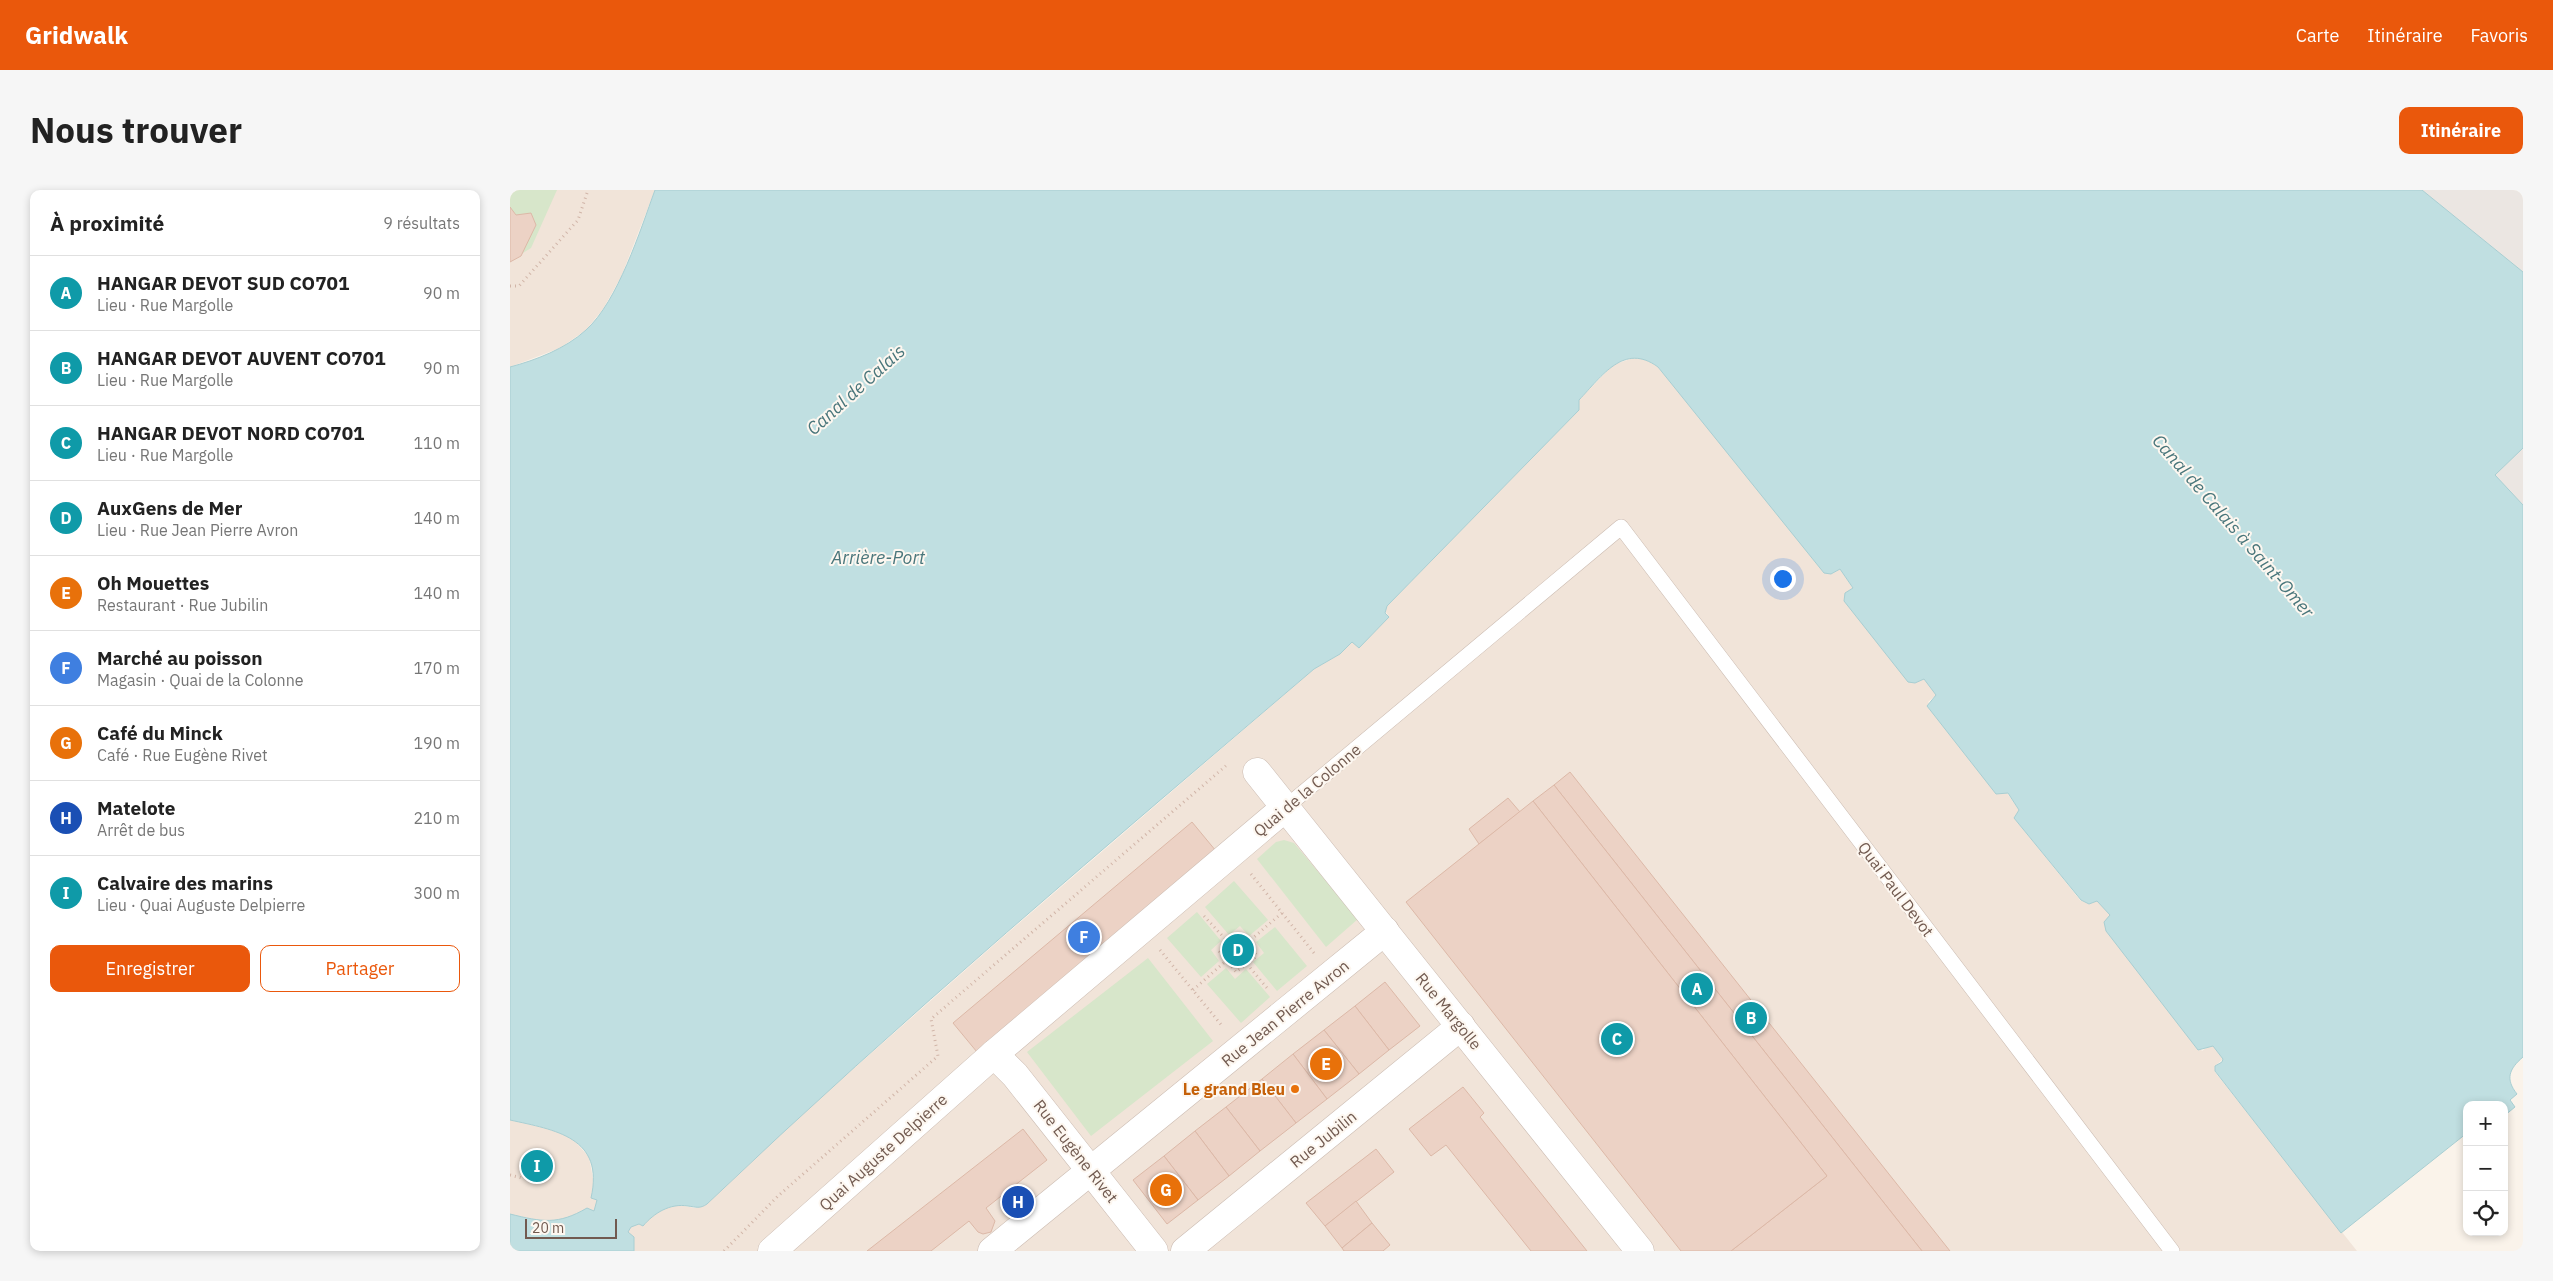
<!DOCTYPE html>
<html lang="fr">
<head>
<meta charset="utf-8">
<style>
	:root { --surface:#fff; --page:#f6f6f6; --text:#222; --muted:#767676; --line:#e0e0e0; --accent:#ea580c }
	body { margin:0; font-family:"IBM Plex Sans",sans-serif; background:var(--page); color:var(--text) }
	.controls { position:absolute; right:15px; bottom:15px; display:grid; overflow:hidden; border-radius:10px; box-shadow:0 2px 8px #0003 }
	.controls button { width:45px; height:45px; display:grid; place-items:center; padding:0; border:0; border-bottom:1px solid var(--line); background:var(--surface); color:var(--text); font:25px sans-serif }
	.scale { position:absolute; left:15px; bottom:12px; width:92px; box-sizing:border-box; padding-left:5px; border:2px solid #715a50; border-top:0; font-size:14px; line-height:18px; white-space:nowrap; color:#715a50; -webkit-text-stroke:4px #fdf7f0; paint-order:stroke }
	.you { position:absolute; left:1272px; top:388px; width:18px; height:18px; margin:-12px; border:4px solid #fff; border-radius:50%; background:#1a73e8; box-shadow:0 0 0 8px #1a73e833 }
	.badge { display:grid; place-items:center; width:32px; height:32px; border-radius:50%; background:var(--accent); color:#fff; font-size:16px; font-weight:700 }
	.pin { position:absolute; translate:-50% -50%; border:2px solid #fff; box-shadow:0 1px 5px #0006 }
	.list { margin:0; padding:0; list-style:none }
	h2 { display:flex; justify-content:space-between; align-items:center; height:65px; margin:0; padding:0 20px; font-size:21px }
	h2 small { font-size:16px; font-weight:400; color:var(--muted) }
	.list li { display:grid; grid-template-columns:32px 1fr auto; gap:15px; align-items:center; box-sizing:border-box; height:75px; padding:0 20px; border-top:1px solid var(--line) }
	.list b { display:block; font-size:19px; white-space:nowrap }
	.list p { margin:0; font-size:16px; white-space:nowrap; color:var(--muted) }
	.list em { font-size:16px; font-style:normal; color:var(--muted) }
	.actions { display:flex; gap:10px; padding:15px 20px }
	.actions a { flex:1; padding:11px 0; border:1px solid var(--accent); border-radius:10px; text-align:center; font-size:18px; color:var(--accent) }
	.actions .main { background:var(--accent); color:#fff }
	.icon { flex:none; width:28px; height:28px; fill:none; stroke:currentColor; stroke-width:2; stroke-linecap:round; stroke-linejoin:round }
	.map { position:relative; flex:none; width:2013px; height:1061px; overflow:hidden; border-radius:10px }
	header { display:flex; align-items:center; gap:30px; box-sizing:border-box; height:70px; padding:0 25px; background:var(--accent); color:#fff }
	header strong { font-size:24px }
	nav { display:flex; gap:28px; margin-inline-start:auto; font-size:18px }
	.intro { display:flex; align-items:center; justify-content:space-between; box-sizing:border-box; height:120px; padding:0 30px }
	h1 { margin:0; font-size:35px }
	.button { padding:12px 22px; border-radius:10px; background:var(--accent); color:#fff; font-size:18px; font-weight:700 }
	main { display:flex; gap:30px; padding:0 30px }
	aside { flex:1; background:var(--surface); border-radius:10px; box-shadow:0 2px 8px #0003 }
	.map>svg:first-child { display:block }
	.residential { fill:#f1e4d9 }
	.industrial { fill:#ebe6e2 }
	.green { fill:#d7e6ca }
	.water { fill:#c0dfe1; stroke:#a8ced2 }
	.building { fill:#ecd2c5; stroke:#dcb8a7 }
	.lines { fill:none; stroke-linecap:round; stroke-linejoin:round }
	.service-casing { stroke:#cbbbb1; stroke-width:16 }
	.minor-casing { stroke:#cbbbb1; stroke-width:29 }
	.path { stroke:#d1b5a8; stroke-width:3; stroke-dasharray:1 4; stroke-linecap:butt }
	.service { stroke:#fff; stroke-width:15 }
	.minor { stroke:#fff; stroke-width:28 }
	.food-dot { fill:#e8710a; stroke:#fdf7f0; stroke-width:2 }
	.labels { text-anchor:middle; stroke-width:4; stroke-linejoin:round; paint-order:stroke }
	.street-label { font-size:16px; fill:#715a50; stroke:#fdf7f0 }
	.food-label { font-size:16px; font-weight:bold; fill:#c56008; stroke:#fdf7f0; text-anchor:end }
	.water-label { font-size:18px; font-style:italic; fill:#49767b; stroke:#fdf7f0 }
</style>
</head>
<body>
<header>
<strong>Gridwalk</strong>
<nav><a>Carte</a><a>Itinéraire</a><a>Favoris</a></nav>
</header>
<div class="intro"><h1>Nous trouver</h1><a class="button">Itinéraire</a></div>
<main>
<aside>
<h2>À proximité<small>9 résultats</small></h2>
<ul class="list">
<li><span class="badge" style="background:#0f9aa8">A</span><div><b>HANGAR DEVOT SUD CO701</b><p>Lieu · Rue Margolle</p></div><em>90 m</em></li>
<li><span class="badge" style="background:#0f9aa8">B</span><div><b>HANGAR DEVOT AUVENT CO701</b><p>Lieu · Rue Margolle</p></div><em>90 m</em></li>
<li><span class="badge" style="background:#0f9aa8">C</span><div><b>HANGAR DEVOT NORD CO701</b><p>Lieu · Rue Margolle</p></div><em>110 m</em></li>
<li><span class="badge" style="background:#0f9aa8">D</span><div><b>AuxGens de Mer</b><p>Lieu · Rue Jean Pierre Avron</p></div><em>140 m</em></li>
<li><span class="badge" style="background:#e8710a">E</span><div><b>Oh Mouettes</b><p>Restaurant · Rue Jubilin</p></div><em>140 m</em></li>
<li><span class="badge" style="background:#3f7fe0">F</span><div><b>Marché au poisson</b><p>Magasin · Quai de la Colonne</p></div><em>170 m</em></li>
<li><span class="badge" style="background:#e8710a">G</span><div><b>Café du Minck</b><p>Café · Rue Eugène Rivet</p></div><em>190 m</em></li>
<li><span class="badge" style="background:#1a4fb4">H</span><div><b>Matelote</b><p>Arrêt de bus</p></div><em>210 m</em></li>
<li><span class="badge" style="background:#0f9aa8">I</span><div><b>Calvaire des marins</b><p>Lieu · Quai Auguste Delpierre</p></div><em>300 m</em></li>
</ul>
<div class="actions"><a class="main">Enregistrer</a><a>Partager</a></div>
</aside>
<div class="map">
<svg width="2013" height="1061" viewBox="0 0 2013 1061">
	<rect width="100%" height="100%" fill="#faf3ea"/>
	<g class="residential">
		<path d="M0,0h145l-34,87 -18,32 -17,21 -26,18 -50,19z"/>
		<path d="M1126,167l7,1 15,9 174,207 8,-5 75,114 9,-4 12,16 -8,7 79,91 12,17 -5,8 66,82 9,4 8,-3 13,14 92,136 8,-6 3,1 10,13 -8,7v6l142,179h-1847v-131l48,11 15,8 16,18 8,43 46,26 9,-11 15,-7 12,-3 16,3 12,-4 85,-81 212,-187 310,-267 26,-15 12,-12 7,6 30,-31 -5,-8 3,-3 191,-195 1,-11 34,-35z"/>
	</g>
	<g class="industrial">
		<path d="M1912,0h101v82z"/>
		<path d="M2013,258v57l-28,-30z"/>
	</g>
	<g class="green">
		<path d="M0,0h47l-26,58 -21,13z"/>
		<path d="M774,650l10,3 64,76 -32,28 -69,-88 19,-17z"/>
		<path d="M724,691l34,39 -19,16 -9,-10 -11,9 -24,-28z"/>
		<path d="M687,722l24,29 -10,9 8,11 -18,16 -34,-39z"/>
		<path d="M765,737l32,39 -30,25 -24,-29 11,-9 -8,-11z"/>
		<path d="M638,768l65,83 -122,95 -64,-84z"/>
		<path d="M716,778l9,11 11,-10 24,28 -29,26 -34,-39z"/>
	</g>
	<path class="water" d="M145,0h1767l101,82v176l-28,27 28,30v552c-14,12 -18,22 -6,37l-7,6 5,7 -11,9v-11h-37v28l-126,100 -126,-162v-5l7,-4 1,-3 -10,-13 -15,4 -92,-119 -2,-9 6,-7 -13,-14 -8,3 -8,-4 -67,-82 5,-8 -11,-17 -12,1 -69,-88 9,-11 -12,-16 -9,4 -7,-1 -64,-81 1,-8 8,-5 -13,-19 -9,5 -7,-1 -166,-206c-34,-25 -56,9 -79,33v10l-192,196 -2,7 4,4 -30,31 -7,-6 -12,12 -26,15c-205,175 -412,349 -607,535 -7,5 -11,3 -19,2 -18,-3 -34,7 -45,20l-4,-2 -8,3 -3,5 6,5v14h-124v-37c32,8 48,11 77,-6l7,3 3,-11 -6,-2c14,-61 -36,-68 -81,-78v-753c26,-7 55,-18 76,-37 32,-29 54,-99 69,-140z"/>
	<g class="building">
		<path d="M0,17l6,8 15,-2 5,12 -15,31 -11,6z"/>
		<path d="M1060,582l380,479h-28l-368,-466z"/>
		<path d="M1044,595l368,466h-191l96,-75 -294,-375z"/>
		<path d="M998,608l12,14 -41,32 -10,-15z"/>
		<path d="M1023,611l294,375 -96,75h-50l-275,-349z"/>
		<path d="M682,632l24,29 -239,201 -24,-29z"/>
		<path d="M875,792l35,44 -31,24 -34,-44z"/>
		<path d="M845,816l34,44 -30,24 -35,-44z"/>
		<path d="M814,840l35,44 -32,25 -34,-45z"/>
		<path d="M783,864l34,45 -31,24 -34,-44z"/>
		<path d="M752,889l34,44 -36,28 -34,-44z"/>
		<path d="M953,897l21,26 -4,4 107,134h-56l-85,-106 -15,11 -22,-27z"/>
		<path d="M716,917l34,44 -31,25 -34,-45z"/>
		<path d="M513,939l24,31 -61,48 9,13 -4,11 -8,2 -5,-2 -9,-11 -38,30h-64z"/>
		<path d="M685,941l34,45 -31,24 -34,-44z"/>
		<path d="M866,959l18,23 -69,54 -19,-23z"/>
		<path d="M654,966l34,44 -31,24 -34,-44z"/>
		<path d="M846,1011l16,22 -30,25 -17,-22z"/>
		<path d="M862,1033l18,22 -7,6h-39l-2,-3z"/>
	</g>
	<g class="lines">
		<g class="service-casing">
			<path id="service" d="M776,617l335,-280 551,724"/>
		</g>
		<g class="minor-casing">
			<g id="minor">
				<path d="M747,582l383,479"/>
				<path d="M484,864l21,21 139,176"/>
				<path d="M262,1061l222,-197 292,-247"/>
				<path d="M482,1061l393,-320"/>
				<path d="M675,1061l276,-225"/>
			</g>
		</g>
		<g class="path">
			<path d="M0,96h9l59,-66 10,-30"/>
			<path d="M741,684l63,79"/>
			<path d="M694,726l25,27"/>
			<path d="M730,744l17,22 -21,16 -17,-21z"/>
			<path d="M737,753l35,-30"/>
			<path d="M650,760l63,77"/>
			<path d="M737,774l20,24"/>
			<path d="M683,800l34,-30"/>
			<path d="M0,985l12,3"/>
			<path d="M214,1061l54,-55 160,-140 -7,-37 297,-255"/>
		</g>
		<use href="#service" class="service"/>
		<use href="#minor" class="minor"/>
	</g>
	<circle class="food-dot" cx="785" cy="899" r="5"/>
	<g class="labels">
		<g class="street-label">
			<text transform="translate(797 600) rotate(-40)" y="6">Quai de la Colonne</text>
			<text transform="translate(1386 699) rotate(53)" y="6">Quai Paul Devot</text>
			<text transform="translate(939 821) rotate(51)" y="6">Rue Margolle</text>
			<text transform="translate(775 823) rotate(-39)" y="6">Rue Jean Pierre Avron</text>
			<text transform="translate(813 949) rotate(-39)" y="6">Rue Jubilin</text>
			<text transform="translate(566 961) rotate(52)" y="6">Rue Eugène Rivet</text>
			<text transform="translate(373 962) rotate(-42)" y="6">Quai Auguste Delpierre</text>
		</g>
		<g class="food-label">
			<text x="775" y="905">Le grand Bleu</text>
		</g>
		<g class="water-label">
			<text transform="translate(346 200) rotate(-42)" y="6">Canal de Calais</text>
			<text transform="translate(1723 336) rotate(49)" y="6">Canal de Calais à Saint-Omer</text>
			<text x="368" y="374">Arrière-Port</text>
		</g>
	</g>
</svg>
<div class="controls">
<button>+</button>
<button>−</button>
<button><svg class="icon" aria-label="locate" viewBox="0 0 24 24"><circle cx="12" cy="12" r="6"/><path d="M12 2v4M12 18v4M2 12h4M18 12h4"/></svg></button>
</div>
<div class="scale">20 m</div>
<div class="you"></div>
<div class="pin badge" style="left:1187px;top:799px;background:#0f9aa8">A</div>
<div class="pin badge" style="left:1241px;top:828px;background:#0f9aa8">B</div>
<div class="pin badge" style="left:1107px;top:849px;background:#0f9aa8">C</div>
<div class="pin badge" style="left:728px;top:760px;background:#0f9aa8">D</div>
<div class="pin badge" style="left:816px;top:874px;background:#e8710a">E</div>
<div class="pin badge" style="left:574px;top:747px;background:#3f7fe0">F</div>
<div class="pin badge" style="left:656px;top:1000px;background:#e8710a">G</div>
<div class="pin badge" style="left:508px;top:1012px;background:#1a4fb4">H</div>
<div class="pin badge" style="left:27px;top:976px;background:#0f9aa8">I</div>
</div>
</main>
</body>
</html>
